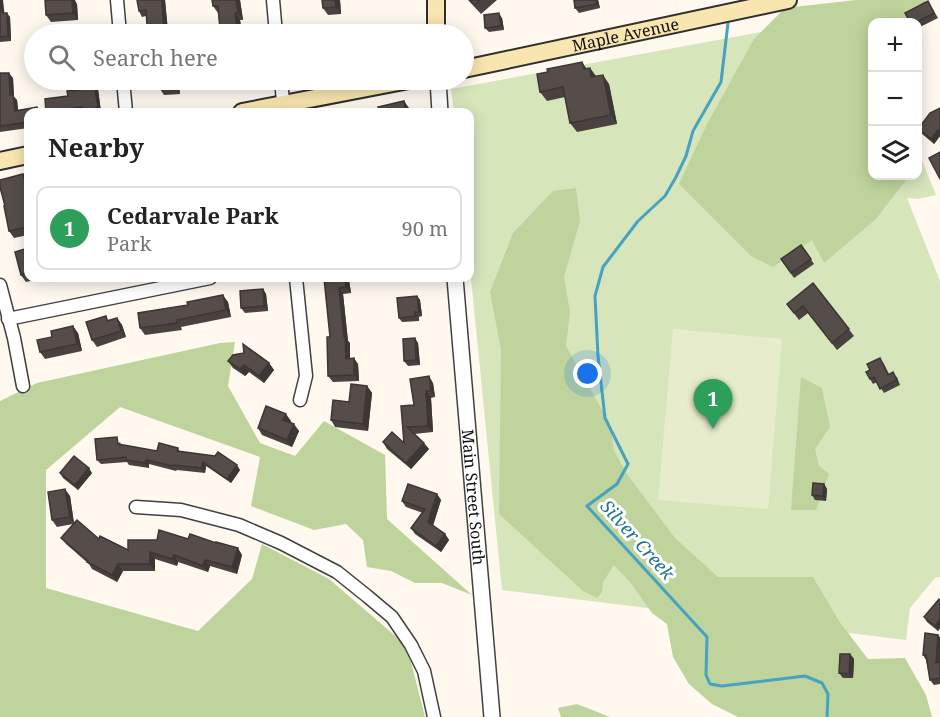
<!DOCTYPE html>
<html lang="en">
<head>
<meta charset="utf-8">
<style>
	:root { --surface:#fff; --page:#f2f2f2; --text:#222; --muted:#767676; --line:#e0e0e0; --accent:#b1314a }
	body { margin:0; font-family:"Noto Serif",serif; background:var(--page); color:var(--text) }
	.controls { position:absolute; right:18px; top:18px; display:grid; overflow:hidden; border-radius:12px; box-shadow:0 3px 15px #0003 }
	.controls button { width:54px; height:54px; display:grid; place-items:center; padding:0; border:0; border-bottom:2px solid var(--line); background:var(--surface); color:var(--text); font:30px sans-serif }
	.you { position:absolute; left:588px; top:374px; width:21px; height:21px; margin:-15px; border:4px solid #fff; border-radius:50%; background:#1a73e8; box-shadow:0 0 0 9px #1a73e833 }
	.badge { display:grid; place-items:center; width:39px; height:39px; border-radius:50%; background:var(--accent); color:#fff; font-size:20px; font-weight:700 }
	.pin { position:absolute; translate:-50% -50px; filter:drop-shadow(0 2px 3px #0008) }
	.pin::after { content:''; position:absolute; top:32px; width:21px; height:18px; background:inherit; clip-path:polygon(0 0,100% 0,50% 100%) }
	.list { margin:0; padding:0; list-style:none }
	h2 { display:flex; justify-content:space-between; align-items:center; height:78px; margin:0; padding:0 24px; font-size:26px }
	h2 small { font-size:20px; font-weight:400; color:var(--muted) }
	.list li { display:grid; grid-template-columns:39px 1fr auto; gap:18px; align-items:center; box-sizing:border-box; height:84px; margin:0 12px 12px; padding:0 12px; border:2px solid var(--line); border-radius:12px }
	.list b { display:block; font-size:22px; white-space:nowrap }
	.list p { margin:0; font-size:20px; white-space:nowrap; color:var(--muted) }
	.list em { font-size:20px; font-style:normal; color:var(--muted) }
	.icon { flex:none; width:33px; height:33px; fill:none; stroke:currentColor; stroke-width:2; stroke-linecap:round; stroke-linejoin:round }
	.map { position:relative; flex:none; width:940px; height:717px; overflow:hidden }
	.search { position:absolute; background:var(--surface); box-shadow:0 3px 15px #0003; left:24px; top:24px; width:450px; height:66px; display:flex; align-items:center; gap:15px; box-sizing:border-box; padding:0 21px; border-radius:33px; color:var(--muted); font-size:22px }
	.panel { position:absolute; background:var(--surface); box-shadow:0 3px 15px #0003; left:24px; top:108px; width:450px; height:174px; border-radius:12px }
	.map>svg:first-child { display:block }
	.green { fill:#d7e5bb }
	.forest { fill:#bed49c }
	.pitch { fill:#e7edcc }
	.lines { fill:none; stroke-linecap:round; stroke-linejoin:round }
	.stream { stroke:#45a2c1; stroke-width:3 }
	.minor-casing { stroke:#404040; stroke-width:15 }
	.tertiary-casing { stroke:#404040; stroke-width:18 }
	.secondary-casing { stroke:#2f2f2f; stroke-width:20 }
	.minor { stroke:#fff; stroke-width:12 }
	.tertiary { stroke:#fff; stroke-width:15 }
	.secondary { stroke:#f8e5af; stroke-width:16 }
	.wall { fill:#494240 }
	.shaded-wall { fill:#3c3634 }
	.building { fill:#554d4a; stroke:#3c3634; stroke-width:1.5 }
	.labels { text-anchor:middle; stroke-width:6; stroke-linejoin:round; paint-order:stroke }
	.street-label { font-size:16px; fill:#0d0d0d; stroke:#fff }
	.water-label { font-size:18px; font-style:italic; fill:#217394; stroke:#fff }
</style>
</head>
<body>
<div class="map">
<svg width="940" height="717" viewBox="0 0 940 717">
	<rect width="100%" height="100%" fill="#fef8ef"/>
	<path class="green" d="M860,14l12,162h46v-25l18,44 -18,4 -11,-1 33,83v296l-5,1 -25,30 -4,32 -404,-50 -32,-322v-156h-16l-3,-23z"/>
	<g class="forest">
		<path d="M856,0h70l-11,22h-43v154h37l-33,43 -52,44 -12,-23 -39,27 -22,-11 -72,-72 28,-60 47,-85 31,-31z"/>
		<path d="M576,188l4,33 -16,56 6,35 -4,34 44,78 4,27 13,23 48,64 43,39h95l26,44 29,38 37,-1 21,37 6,22h-194l-26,-13 -23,-20 -16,-27 -6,-33 -15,-11 -22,-31 -16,-17 -11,17 -1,10 -5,6 -14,-7 -84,-77 2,-164 -11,-58 23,-59 40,-42z"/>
		<path d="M235,342l-7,44 32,57 35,13 29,-35 61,34 2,64 85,76 -30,-12h-27l-24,-12 -24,-4 -4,-27 -17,-16 -32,6 -63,-24 9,-49 -140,-50 -74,63v118l152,43 54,-52 10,-35 67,35 78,67 18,71h-425v-316l37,-18 183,-40z"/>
		<path d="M801,377l21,11 8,39 -15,22 4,17 10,8 -13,36h-25z"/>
		<path d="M577,704l33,13h-49l-3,-9z"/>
	</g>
	<path class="pitch" d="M673,329l109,10 -14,170 -110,-9z"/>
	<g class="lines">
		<path class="stream" d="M728,23l-7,59 -28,49 -7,25 -10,21 -11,19 -27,25 -35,46 -8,29 3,60 7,62 23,46 -11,20 -30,22 120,131 -1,38 4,9 12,2 83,-10 17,7 6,11 -1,23"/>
		<g class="minor-casing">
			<g id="minor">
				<path d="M117,0l3,34"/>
				<path d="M273,0l3,34"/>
				<path d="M123,80l3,32"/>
				<path d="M281,80l3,32"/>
				<path d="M296,278l10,98 -6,24"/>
				<path d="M0,285l14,53 9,48"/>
				<path d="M8,319l202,-41"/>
				<path d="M136,507l45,3 58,15 42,18 56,29 30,24 25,21 19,28 13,26 10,46"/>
			</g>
		</g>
		<g class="tertiary-casing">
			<g id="tertiary">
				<path d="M438,80l2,32"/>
				<path id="s1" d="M455,278l37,439"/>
			</g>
		</g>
		<g class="secondary-casing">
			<g id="secondary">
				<path d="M436,0v34"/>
				<path id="s2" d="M464,69l324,-69"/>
				<path d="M242,112l167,-32"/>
				<path d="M0,161l28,-6"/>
			</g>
		</g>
		<use href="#minor" class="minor"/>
		<use href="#tertiary" class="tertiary"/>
		<use href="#secondary" class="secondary"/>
	</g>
	<g class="wall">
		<path d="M0,0l4,13 6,4 1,24 -11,1z"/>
		<path d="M137,0h28l3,30h5l3,4h-24l-1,-4 -4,-5 -1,-9 -4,1 -3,-6z"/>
		<path d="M212,0h28l3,20h-3l2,14h-30l8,-5 -2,-16 -5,-7z"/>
		<path d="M322,0h18l1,14 -13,1 -5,-7z"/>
		<path d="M468,0h29l-16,14z"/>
		<path d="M574,0h24l2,8 -21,5 -4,-5z"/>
		<path d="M928,1l10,17 -20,10v-6z"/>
		<path d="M77,4l1,16 -27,2 -5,-7z"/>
		<path d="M502,18l2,12 -15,2 -4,-4z"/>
		<path d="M582,62l5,7 3,-1 6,8 13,8 8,40 -40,8 -7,-9 -5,-26 -18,4 -7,-9z"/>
		<path d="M0,73l13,5 1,19 3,3 1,10 19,-3 4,5h-13v16l-28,4z"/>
		<path d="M178,80l2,14 -16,1 -4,-6z"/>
		<path d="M223,80h23l-21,3z"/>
		<path d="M95,84l3,5 3,23h-55l22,-16 11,-6z"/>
		<path d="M940,108v28l-6,8 -13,-11 -3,-4z"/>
		<path d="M23,174l5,8v53l-14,3 -5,-7 -4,-25z"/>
		<path d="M801,245l13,19 -20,14 -13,-19z"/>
		<path d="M28,248v30h15l-17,4 -5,-7z"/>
		<path d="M324,278h24l1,2 2,13 -8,1 5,47 2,2v15l8,6 1,17 -26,1 -5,-6 2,-39z"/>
		<path d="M813,283l41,53 -17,14 -29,-37 -9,7 -12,-16z"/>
		<path d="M263,289l3,5 2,17 -23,2 -4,-5z"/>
		<path d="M417,296l3,4 2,16 -3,1v4l-17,1 -3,-4z"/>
		<path d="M228,302l3,15 -50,10 1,3 -37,5 -5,-7z"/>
		<path d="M106,316l2,4 9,-2 5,7 4,12 -29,10 -5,-7z"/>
		<path d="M78,333l4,18 -37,8 -5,-7z"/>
		<path d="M418,343l2,22 -12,1 -4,-5z"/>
		<path d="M228,361l41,2 5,7 -10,13 -15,-11 -4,4 -12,-8z"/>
		<path d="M883,362l6,12 8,3 3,8 -16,8 -7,-11 -4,2 -3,-5z"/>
		<path d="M433,383l2,14 -4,1 2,34 -19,2 15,15 -18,20 -24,-20 -4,-7 21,1 -3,-37 13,-1z"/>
		<path d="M367,386l5,7 -4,38 -33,-4 -4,-7z"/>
		<path d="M291,421l-1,2 9,8 -7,16 -30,-12 -4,-7z"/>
		<path d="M120,442l1,3 36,6 21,-3 2,4 60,18 -9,13 -25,-17 -1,7 -28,-3 -1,1 -27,-7v4l-20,-3 -2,-3 -26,2 -4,-4z"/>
		<path d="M60,473h32l-14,17 -15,-12z"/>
		<path d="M824,484l3,5 -1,12 -11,-1 -3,-5z"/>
		<path d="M437,494l4,6 -8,26 12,8 4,6 -8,12 -26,-18 -4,-6 12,-15 -17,-6 -4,-6z"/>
		<path d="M70,496l4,27 25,16 29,11 114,5 -5,19 -27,-8 -2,6 -30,-10 -1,4 -22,-7v12h-32l-6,11 -25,-13 -3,-5 -23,-20 -5,-6 12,-14 -16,3 -5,-7z"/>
		<path d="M940,600v28l-2,3 -11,-9 -3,-5z"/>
		<path d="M940,637v47l-6,1 -4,-5 -4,-20 -3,-5z"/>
		<path d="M850,654l4,5 -1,19h-10l-4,-5z"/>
	</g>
	<g class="shaded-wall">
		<path d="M0,0h3l2,18 -3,-5z"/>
		<path d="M72,0h3l2,4 1,16 -5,-7z"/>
		<path d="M162,0h3l3,34 -4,-3z"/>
		<path d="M236,0h4l3,20 -5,-7z"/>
		<path d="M335,0h5l1,14 -5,-7z"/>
		<path d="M596,0h2l2,8 -3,-4z"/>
		<path d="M7,13l3,4 1,24 -3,-5z"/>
		<path d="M235,13l5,7 2,14h-4z"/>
		<path d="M499,13l3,5 2,12 -3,-4z"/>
		<path d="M590,68l6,9h-5z"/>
		<path d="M9,73l4,5 1,19 3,3 2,17 -4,-6 -5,-16z"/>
		<path d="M603,75l6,9 8,40 -6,-9z"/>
		<path d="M91,80h3l1,4 3,5 3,23 -3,-4z"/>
		<path d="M175,80h3l2,14 -4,-6z"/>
		<path d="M404,101l5,7 1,4h-4z"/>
		<path d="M938,130l2,3v3l-6,8 -3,-5z"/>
		<path d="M23,174l5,8v11z"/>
		<path d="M345,278h3l1,2 2,13 -5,-6z"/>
		<path d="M339,288l4,6 5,47 2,2v22l-4,-6z"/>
		<path d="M263,289l3,5 2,17 -4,-5z"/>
		<path d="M223,295l5,7 3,15 -5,-7z"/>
		<path d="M417,296l3,4 2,16 -3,-4z"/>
		<path d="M117,318l5,7 4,12 -5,-6z"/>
		<path d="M73,326l5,7 4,18 -5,-7z"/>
		<path d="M415,338l3,5 2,22 -4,-5z"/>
		<path d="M354,358l4,6 1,17 -5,-6z"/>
		<path d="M269,363l5,7 -10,13 -5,-7z"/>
		<path d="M244,365l5,7 -4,4 -5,-7z"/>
		<path d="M429,376l4,7 2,14 -4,-6z"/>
		<path d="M367,386l5,7 -4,38 -5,-7z"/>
		<path d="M426,391l5,7 2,34 -5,-6z"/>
		<path d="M286,414l5,7 -3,6 -5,-7z"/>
		<path d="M294,424l5,7 -7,16 -5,-7z"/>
		<path d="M424,443l5,6 -18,20 -5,-6z"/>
		<path d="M146,460l3,4v4l-4,-5z"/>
		<path d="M203,462l3,4 -1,7 -3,-5z"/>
		<path d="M237,465l3,5 -9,13 -4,-4z"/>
		<path d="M89,468l3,5 -14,17 -3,-5z"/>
		<path d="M824,484l3,5 -1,12 -3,-5z"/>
		<path d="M65,489l5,7 4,28 -4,-7z"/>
		<path d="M437,494l4,6 -9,28 -4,-6z"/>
		<path d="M445,534l4,6 -8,12 -5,-6z"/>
		<path d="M238,548l4,7 -5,19 -5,-7z"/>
		<path d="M150,552l5,7v12l-5,-7z"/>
		<path d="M174,555l4,7 -1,4 -5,-7z"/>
		<path d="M205,560l5,6 -2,6 -5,-6z"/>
		<path d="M118,564l5,7 -6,11 -5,-7z"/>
		<path d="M940,619v9l-2,3 -3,-5z"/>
		<path d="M938,635l2,2 -1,30 -3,-4z"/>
		<path d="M850,654l4,5 -1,19 -4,-4z"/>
	</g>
	<g class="building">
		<path d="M0,0l2,13h5l1,23 -8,1z"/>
		<path d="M45,0h27l1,13 -27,2z"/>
		<path d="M137,0h25l2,31 9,-1v4h-21l-1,-10 -4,1 -1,-15 -7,1z"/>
		<path d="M212,0h24l2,13h-3l3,21h-26l-1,-3 9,-2 -2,-23h-5z"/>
		<path d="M322,0h13l1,7 -13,1z"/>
		<path d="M470,0h10l-5,5z"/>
		<path d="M574,0h22l1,4 -22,4z"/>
		<path d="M928,1l6,12 -17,9h-7l-5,-9z"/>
		<path d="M499,13l2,13 -16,2 -1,-13z"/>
		<path d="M325,28l1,3 2,3h-26l-1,-3z"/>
		<path d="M401,31v3h-16z"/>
		<path d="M582,62l2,7 6,-1 1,9 12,-2 8,40 -41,8 -7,-36 -23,5 -3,-18 11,-2 -1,-3z"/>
		<path d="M0,73h9l1,22 3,-1 2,17 22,-4 1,5h-10v10l-28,4z"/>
		<path d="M78,80h13v4l3,-1 4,25 -16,2v-3l-36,5 -1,-13 23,-3 -1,-5 12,-1z"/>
		<path d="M160,80h15l1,8 -16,1z"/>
		<path d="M404,101l2,11h-26l-2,-5z"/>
		<path d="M940,108v24l-2,-2 -7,9 -13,-10 12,-16z"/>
		<path d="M940,152v27l-11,-21z"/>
		<path d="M23,174l5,19v34l-19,4 -5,-25h1l-5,-19v-7z"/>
		<path d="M801,245l10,14 -20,14 -10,-14z"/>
		<path d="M28,248v25l-7,2 -6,-23z"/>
		<path d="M324,278h21l1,9 -7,1 5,49h1l1,22 8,-1v17l-26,1 -1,-39h3z"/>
		<path d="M813,283l36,46 -17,14 -29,-37 -9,7 -7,-9z"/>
		<path d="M263,289l1,17 -23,2 -1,-17z"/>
		<path d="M223,295l3,15 -49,10v3l-37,5 -2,-15 50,-8 -1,-3z"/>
		<path d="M417,296l2,16h-4l1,4 -17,2 -2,-20z"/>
		<path d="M106,316l1,5 10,-3 4,13 -29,9 -6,-18z"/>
		<path d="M73,326l4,18 -37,8 -3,-12 15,-3 -1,-6z"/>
		<path d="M415,338l1,22 -12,1 -1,-22z"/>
		<path d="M243,344l26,19 -10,13 -15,-11 -4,4 -12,-8 5,-6 11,-2z"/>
		<path d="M880,358l8,17 5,-3 4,8 -17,9 -6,-12 -4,2 -4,-7 4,-2 -3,-6z"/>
		<path d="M429,376l2,15h-5l2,35 -21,1 17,16 -18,20 -23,-21 9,-10 12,11 -3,-37 13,-1 -4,-26z"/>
		<path d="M351,384l16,2 -4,38 -32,-4 2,-20 16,2z"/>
		<path d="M266,406l20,8 -3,6 11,4 -7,16 -29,-12z"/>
		<path d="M117,437l1,7 39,7 2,-8 19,5 -1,3 38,5 3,-4 19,13 -10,14 -24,-17 -1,6 -28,-3 -1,1 -27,-6 -1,3 -19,-3v-3l-29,3 -2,-21z"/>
		<path d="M74,456l15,12 -14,17 -15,-12z"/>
		<path d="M813,483l11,1 -1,12 -11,-1z"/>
		<path d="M408,484l29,10 -9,28 17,12 -9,12 -25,-18 14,-19 -23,-8z"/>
		<path d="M65,489l5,28 -18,3 -4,-28z"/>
		<path d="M77,520l22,19 1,-3 28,14v-10h29l2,-10 29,9 2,-5 26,9v-1l22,6 -6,19 -27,-7 -2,6 -29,-11 -2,4 -22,-7v12h-32l-6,11 -25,-13 1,-1 -27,-23z"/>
		<path d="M939,599l1,1v19l-5,7 -11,-9z"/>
		<path d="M925,633l13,2 -2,28 4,-1v16l-10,2 -4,-25h-3z"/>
		<path d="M840,654h10l-1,20 -10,-1z"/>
	</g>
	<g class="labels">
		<g class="street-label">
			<text dy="6" stroke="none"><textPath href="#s2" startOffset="165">Maple Avenue</textPath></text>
			<text dy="6" stroke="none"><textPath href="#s1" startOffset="220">Main Street South</textPath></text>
		</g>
		<g class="water-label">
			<text transform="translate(637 540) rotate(48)" y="6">Silver Creek</text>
		</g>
	</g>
</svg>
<div class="controls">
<button>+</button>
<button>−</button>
<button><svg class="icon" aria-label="layers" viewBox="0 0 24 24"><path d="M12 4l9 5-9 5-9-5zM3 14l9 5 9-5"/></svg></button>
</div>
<div class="you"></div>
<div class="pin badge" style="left:713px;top:429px;background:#2e9e5b">1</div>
<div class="search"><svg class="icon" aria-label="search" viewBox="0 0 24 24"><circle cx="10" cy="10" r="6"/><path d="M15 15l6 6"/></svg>Search here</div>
<section class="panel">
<h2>Nearby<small></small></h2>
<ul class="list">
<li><span class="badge" style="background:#2e9e5b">1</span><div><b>Cedarvale Park</b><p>Park</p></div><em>90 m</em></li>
</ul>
</section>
</div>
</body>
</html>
